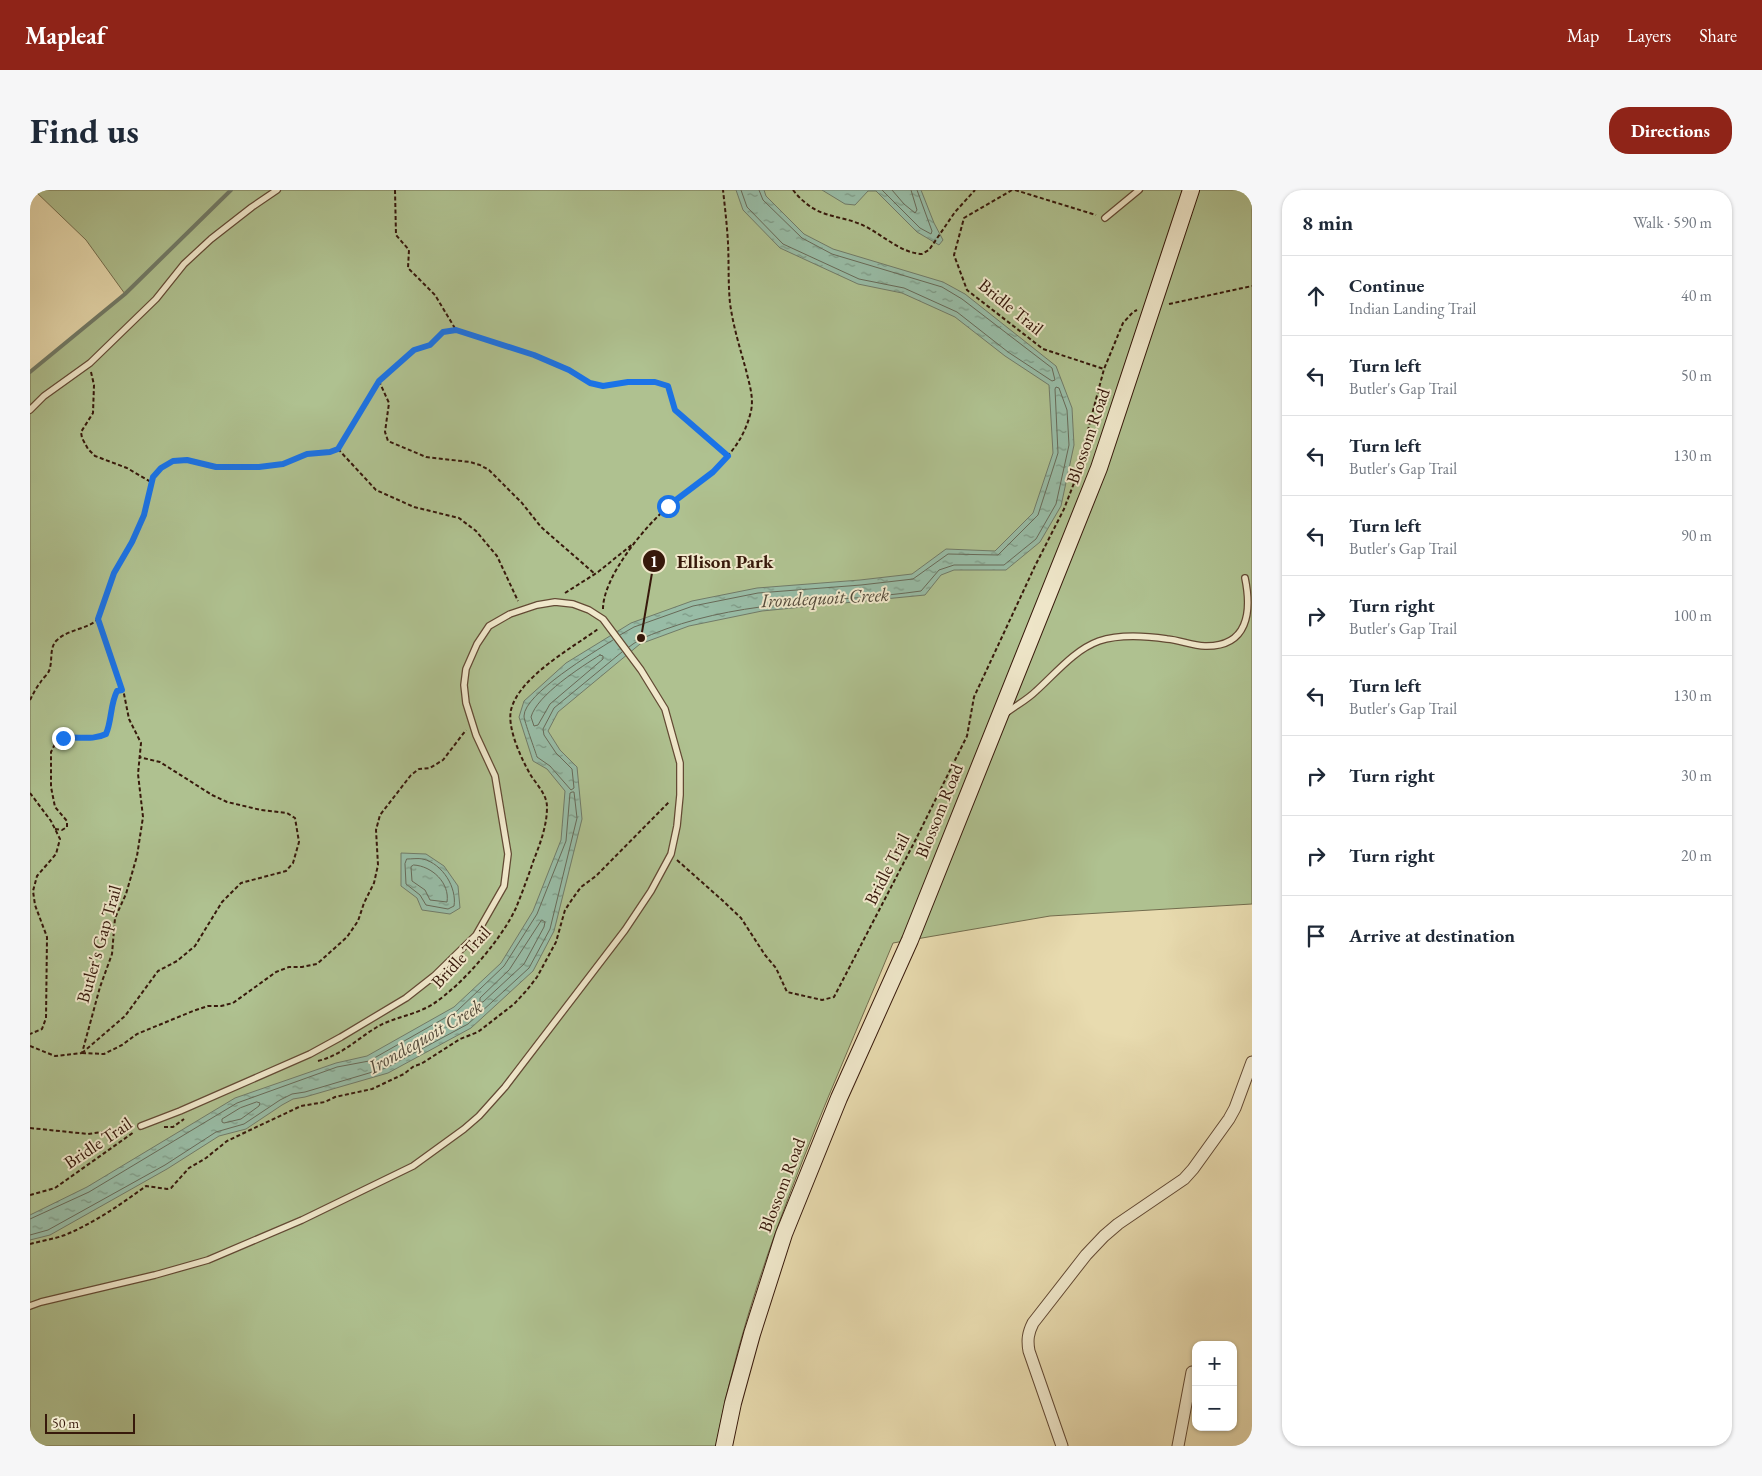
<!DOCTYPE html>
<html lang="en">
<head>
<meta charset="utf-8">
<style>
	:root { --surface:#fff; --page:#f6f6f7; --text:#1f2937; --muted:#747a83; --line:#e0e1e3; --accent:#8f2418 }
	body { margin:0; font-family:"EB Garamond",serif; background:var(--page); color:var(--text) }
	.controls { position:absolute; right:15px; bottom:15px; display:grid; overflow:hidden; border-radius:10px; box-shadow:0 1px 4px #0004 }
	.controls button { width:45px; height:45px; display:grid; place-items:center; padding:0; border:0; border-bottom:1px solid var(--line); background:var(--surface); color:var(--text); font:25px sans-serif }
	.scale { position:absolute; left:15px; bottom:12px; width:90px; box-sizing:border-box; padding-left:5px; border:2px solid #37190b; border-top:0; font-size:14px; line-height:18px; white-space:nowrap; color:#37190b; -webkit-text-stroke:4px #f0e8cb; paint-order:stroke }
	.stop { position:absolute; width:15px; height:15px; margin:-11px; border:4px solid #1a73e8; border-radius:50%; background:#fff }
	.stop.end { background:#1a73e8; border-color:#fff; box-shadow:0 1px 5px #0008 }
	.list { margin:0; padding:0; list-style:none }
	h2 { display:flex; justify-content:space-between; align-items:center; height:65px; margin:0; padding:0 20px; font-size:21px }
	h2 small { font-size:16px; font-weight:400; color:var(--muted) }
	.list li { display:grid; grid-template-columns:32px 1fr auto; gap:15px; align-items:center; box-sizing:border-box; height:80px; padding:0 20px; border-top:1px solid var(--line) }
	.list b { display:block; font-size:19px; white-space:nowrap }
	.list p { margin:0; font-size:16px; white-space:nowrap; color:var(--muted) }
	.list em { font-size:16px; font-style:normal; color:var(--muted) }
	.icon { flex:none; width:28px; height:28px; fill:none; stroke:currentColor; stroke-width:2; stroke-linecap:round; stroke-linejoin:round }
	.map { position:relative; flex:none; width:1222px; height:1256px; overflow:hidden; border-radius:20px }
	header { display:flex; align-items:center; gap:30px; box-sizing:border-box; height:70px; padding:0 25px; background:var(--accent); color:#fff }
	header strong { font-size:24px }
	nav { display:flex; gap:28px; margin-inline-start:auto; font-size:18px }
	.intro { display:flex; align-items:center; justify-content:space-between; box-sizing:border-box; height:120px; padding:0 30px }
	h1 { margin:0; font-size:35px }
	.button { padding:12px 22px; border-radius:20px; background:var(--accent); color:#fff; font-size:18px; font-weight:700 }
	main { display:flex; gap:30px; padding:0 30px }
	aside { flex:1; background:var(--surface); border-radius:20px; box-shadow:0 1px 4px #0004 }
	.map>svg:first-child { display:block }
	.green { fill:#afc190; stroke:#736d4e }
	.water { fill:url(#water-ripples); stroke:#717b68 }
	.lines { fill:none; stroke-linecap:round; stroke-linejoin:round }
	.shore { stroke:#686a58; stroke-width:1 }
	.stream { stroke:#717b68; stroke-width:4 }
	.lane-casing { stroke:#634a34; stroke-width:8 }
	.street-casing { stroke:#634a34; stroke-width:13 }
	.secondary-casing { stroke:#37190b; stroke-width:18 }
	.path { stroke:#37190b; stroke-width:2; stroke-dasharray:4 2.5; stroke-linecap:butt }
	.lane { stroke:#f0e8cb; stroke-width:5.5 }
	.street { stroke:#f0e8cb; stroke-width:11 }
	.secondary { stroke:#f0e8cb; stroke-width:16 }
	.route { stroke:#1a73e8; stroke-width:6 }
	.labels { text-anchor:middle; stroke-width:4; stroke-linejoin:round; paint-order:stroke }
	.street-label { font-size:18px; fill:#37190b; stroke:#f0e8cb }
	.water-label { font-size:19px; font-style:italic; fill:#544a3a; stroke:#f0e8cb }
	.leader { fill:none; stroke:#37190b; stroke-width:2 }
	.callout-dot { fill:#37190b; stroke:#f0e8cb; stroke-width:2 }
	.mark-label { font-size:15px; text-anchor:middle; font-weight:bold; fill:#fff }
	.callout-label { font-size:19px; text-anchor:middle; font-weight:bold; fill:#37190b; stroke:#f0e8cb; stroke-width:4; stroke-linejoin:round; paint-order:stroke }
</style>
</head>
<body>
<header>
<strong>Mapleaf</strong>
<nav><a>Map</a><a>Layers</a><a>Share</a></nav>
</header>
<div class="intro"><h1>Find us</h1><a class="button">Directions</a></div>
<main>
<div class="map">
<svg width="1222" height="1256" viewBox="0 0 1222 1256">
	<defs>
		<pattern id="water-ripples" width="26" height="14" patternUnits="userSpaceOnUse" patternTransform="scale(1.25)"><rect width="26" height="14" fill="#98bca6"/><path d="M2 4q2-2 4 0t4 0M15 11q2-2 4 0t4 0" fill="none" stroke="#7d9885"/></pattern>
	</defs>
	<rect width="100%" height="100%" fill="#e8dbaf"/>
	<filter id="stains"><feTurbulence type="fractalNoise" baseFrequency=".004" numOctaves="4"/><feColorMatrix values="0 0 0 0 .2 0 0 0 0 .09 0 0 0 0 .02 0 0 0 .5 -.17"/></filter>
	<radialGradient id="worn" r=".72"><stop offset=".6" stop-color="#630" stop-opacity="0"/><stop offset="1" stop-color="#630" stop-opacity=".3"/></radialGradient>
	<path class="green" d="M4,0h1218v714l-202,12 -157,27c-68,164 -145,328 -177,503h-686v-1074l95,-78 -39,-54z"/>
	<g class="water">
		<path d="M706,0h28l2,6 38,38 29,15 110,33 22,12 91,72 16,42 2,37 -13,61 -21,36 -34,28h-52l-13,5 -16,20 -163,16 -73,15 -49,18 -82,68 -10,19 12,19 17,17 5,52 -28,112 -21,40 -62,57 -83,45 -83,24 -12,2 -11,6 -36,24 -27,7 -52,33 -117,66 -20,5v-25l57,-28 148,-89 101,-35 31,-7 87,-49 47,-44 32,-52 28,-71 4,-49 -18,-22 -14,-8 -14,-44 5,-16 42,-38 65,-40 61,-22 65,-13 103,-8 52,-6 34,-25 49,2 38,-38 20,-60 -4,-68 -44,-29 -50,-39 -53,-24 -44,-9 -78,-36 -37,-38z"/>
		<path d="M792,0h99l13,33 9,17 -4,5 -22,-13 -41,-41h-8l-13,14 -10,-1z"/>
		<path d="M371,663l25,1 18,12 14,20 2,22 -10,6 -28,-4 -5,-12 -16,-12z"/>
	</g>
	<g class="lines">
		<g class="shore">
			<path d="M711,0l6,17 36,37 76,35 45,9 53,24 51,40 44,29 3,-1 -3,-12 -90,-69 -20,-12 -110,-33 -30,-16 -39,-38 -4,-10"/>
			<path d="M852,0l38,38 11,6 1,-3 -15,-41"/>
			<path d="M862,0l12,14 11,9 2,-3 -6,-20"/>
			<path d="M590,445l14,-8 59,-21 65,-13 103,-8 52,-6 35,-25 50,1 40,-40 20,-62 -3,-64 1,-2 3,1 8,22 2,35 -13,59 -20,35 -32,26h-50l-15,5 -18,21c-84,12 -173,8 -255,38 -13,5 -26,9 -37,18"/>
			<path d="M583,450c-19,12 -89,54 -89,76 0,5 11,34 13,41l13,9 21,24 3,-2 -2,-19 -16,-16 -12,-18 -1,-6 11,-21 68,-56"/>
			<path d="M570,465l3,1v3l-53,45 -12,21 -4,1 -3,-9c6,-22 50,-50 69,-62z"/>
			<path d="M377,669c5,0 11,-1 16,0 20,5 34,29 31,47l-6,3 -22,-4 -6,-10 -14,-11 -1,-20z"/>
			<path d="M384,675c18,1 36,18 33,37l-17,-2 -5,-10 -13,-9 -1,-14z"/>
			<path d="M512,730l3,2 -1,5 -20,37 -41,38h-3v-4l29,-28z"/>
			<path d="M227,912l3,1 -1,3 -18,13 -17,4 -2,-1v-3l18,-11z"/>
			<path d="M0,1029l59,-27 148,-89 100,-36 32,-6 88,-50 47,-45 33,-52 29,-73 4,-48 2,-1h2l3,26 -27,111 -21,39 -61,56 -82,44 -81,24 -13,2 -12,6 -36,24 -28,8 -51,33 -117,65 -18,5"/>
		</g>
		<path class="stream" d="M0,182l95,-78 106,-104"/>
		<g class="lane-casing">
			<g id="lane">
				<path d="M1075,28l34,-28"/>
				<path d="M0,220l14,-14 46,-33 66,-64 28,-35 27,-25 41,-32 25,-17"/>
				<path d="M975,524c10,-8 22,-14 31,-23 19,-17 38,-41 63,-50 21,-7 47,-5 68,-2 13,1 25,7 38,7 43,1 47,-34 40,-68"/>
				<path d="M0,1116l11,-4 114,-27 53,-15 94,-40 111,-54 51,-37 15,-13 26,-29 120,-157 26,-39 20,-37 6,-28 3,-31v-32l-15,-54 -24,-39 -38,-51 -14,-9 -16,-6 -18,-2 -18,3 -27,9 -21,12 -12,18 -11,25 -2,16 2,18 10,32 19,41 13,78 -4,32 -28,49 -42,41 -28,22 -65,39 -31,17 -130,57 -39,15"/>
			</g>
		</g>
		<g class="street-casing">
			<g id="street">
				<path d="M1032,1256l-33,-95c-2,-11 -1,-18 4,-28l53,-68 18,-19 14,-12 66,-45 9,-10 36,-50 6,-11 17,-46"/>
				<path d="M1148,1256l14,-74"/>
			</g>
		</g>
		<g class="secondary-casing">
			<path id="secondary" d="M694,1256l9,-43 19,-69 32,-100 55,-136 71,-158 189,-472 92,-278"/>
		</g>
		<g class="path">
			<path d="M365,0l1,45 13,15 -1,18 27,27 21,35"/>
			<path d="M763,0c6,8 14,15 23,20 14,7 30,8 44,14 20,8 39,29 62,30l7,-4 26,-38 20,-22"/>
			<path d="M982,0l-48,28 -10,37 13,35 76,59 61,20"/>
			<path d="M985,0l81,25"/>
			<path d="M1139,114l83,-18"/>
			<path d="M61,182l3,13 -1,28 -12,19 1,6 6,11 7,7 32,12 24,14"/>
			<path d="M349,191l10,22 -4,29 3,9 38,16 44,5 10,3 9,5 33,33 19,24 54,47"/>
			<path d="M308,259l38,41 38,17 45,11 17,13 21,25 21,45"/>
			<path d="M535,403l33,-21 36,-29"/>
			<path d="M573,419c0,-32 42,-83 66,-103 33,-29 71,-47 82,-95 3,-14 -2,-28 -5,-41 -6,-22 -13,-44 -16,-67 -2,-20 -1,-40 -2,-60 -1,-18 -3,-35 -5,-53"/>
			<path d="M0,510c3,-6 6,-12 10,-17 2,-4 7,-8 9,-12 4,-10 0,-22 7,-30 12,-12 29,-11 41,-21"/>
			<path d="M0,603l21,28 9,18 -4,15 -19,22 -4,15 2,14 12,32 -1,81 -4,11 -12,5"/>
			<path d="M25,639l7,1 5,-3v-6l-12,-14 -4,-20v-35l4,-8 8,-7c15,-1 29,4 43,-4 6,-14 4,-29 11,-42l5,-1"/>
			<path d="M647,670l45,40 19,18 24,37 11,13 11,24 35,8 12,-3 82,-158 51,-103 7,-39 61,-131 29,-57 10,-26 30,-114 19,-46 10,-11 4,-2"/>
			<path d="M0,856l25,10 27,-3 18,-66 12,-33 3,-36 11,-24 11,-38 6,-39 -5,-43 3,-31 -12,-24 -5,-25 -26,-75 16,-46 18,-31 12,-27 9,-38 8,-9 12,-7 14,-1 29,7h43l24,-3 24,-10 23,-2 8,-3 41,-68 35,-31 16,-5 13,-13 13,-2 77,25 36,15 21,13 13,4 25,-5h27l13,4 7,24 53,46"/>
			<path d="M52,863l22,1 18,-9 15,-11 56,-23 15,-5h13l12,-3 43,-31 13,-5h13l15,-3 30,-27 11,-16 6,-18 10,-20 4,-18 -2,-35 4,-15 31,-40 8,-6 11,-1 13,-8 23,-30"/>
			<path d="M52,863l43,-37 33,-45 19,-10 18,-15 27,-44 19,-19 45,-12 7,-8 6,-21 -4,-24 -8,-5 -26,-3 -34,-8 -15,-7 -52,-33 -21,-5"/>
			<path d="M288,871c24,-6 39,-22 59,-34 17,-10 39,-12 56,-23 29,-19 68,-64 83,-96 6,-15 12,-31 17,-46 7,-18 14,-36 14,-55 0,-13 -11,-23 -17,-33 -9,-16 -23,-46 -19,-64 8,-33 61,-62 87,-81"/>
			<path d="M134,937h9l11,-8"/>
			<path d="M0,938l58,6 44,-6"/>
			<path d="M0,1005l25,-7 79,-56"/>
			<path d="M0,1054c11,-3 24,-5 35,-9 29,-12 55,-30 81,-49l21,3 4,-1 18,-20 17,-10 21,-17 74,-35 24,-4 10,-5 37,-8 32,-15 10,-8 7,-2 39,-25 18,-7 36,-28 13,-14 10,-13 19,-35 9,-32 8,-12 8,-11 15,-11 74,-75"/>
		</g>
		<use href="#lane" class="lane"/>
		<use href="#street" class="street"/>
		<use href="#secondary" class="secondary"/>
	</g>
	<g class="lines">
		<path class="route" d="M33,548c15,-2 29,3 43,-4 6,-14 4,-29 11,-43l5,-1 -24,-71 16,-46 18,-31 12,-27 9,-38 8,-9 12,-7 14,-1 29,7h43l24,-3 24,-10 23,-2 8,-3 41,-68 35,-31 16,-5 13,-13 13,-2 78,25 35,15 21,13 13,3 25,-4h27l13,4 7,24 53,46 -15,16 -45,34"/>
	</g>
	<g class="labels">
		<g class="street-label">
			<text transform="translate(981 117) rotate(39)" y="6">Bridle Trail</text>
			<text transform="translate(1058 246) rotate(-71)" y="6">Blossom Road</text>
			<text transform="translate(909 621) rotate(-68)" y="6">Blossom Road</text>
			<text transform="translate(857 679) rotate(-63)" y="6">Bridle Trail</text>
			<text transform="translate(69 754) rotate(-74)" y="6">Butler's Gap Trail</text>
			<text transform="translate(431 767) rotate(-47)" y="6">Bridle Trail</text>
			<text transform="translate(68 953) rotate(-34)" y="6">Bridle Trail</text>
			<text transform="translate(752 995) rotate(-69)" y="6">Blossom Road</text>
		</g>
		<g class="water-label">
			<text transform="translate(795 407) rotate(-3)" y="7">Irondequoit Creek</text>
			<text transform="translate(395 846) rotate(-30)" y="7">Irondequoit Creek</text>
		</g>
	</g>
	<path class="leader" d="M611 448L624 371"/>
	<g class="callout-dot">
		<circle cx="611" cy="448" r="5"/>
		<circle cx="624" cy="371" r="12"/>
	</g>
	<g class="mark-label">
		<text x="624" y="377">1</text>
	</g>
	<g class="callout-label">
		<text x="695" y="378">Ellison Park</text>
	</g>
	<rect width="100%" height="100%" filter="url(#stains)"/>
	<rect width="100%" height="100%" fill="url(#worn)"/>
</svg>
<div class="controls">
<button>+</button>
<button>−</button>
</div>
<div class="scale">50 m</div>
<div class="stop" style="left:638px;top:316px"></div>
<div class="stop end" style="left:33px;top:548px"></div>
</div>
<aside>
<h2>8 min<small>Walk · 590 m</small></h2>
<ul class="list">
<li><svg class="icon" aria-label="ahead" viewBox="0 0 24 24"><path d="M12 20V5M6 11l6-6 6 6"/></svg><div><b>Continue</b><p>Indian Landing Trail</p></div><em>40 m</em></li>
<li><svg class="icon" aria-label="left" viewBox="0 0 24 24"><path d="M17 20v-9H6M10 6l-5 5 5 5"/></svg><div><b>Turn left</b><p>Butler's Gap Trail</p></div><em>50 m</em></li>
<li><svg class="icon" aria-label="left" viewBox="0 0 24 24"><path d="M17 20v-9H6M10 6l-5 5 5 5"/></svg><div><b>Turn left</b><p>Butler's Gap Trail</p></div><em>130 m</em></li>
<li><svg class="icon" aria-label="left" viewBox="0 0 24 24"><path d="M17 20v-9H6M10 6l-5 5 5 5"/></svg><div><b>Turn left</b><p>Butler's Gap Trail</p></div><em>90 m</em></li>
<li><svg class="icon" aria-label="right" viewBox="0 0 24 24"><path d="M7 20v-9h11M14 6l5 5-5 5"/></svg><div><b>Turn right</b><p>Butler's Gap Trail</p></div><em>100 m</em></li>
<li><svg class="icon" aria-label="left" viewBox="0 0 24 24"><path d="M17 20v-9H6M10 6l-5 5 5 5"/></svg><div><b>Turn left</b><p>Butler's Gap Trail</p></div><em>130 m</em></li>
<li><svg class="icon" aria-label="right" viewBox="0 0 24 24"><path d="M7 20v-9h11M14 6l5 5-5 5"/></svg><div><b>Turn right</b></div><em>30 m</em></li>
<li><svg class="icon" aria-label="right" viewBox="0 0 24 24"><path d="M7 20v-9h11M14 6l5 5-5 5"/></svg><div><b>Turn right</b></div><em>20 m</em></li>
<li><svg class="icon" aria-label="arrive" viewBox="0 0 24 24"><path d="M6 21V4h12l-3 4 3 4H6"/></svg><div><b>Arrive at destination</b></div></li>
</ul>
</aside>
</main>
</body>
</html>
